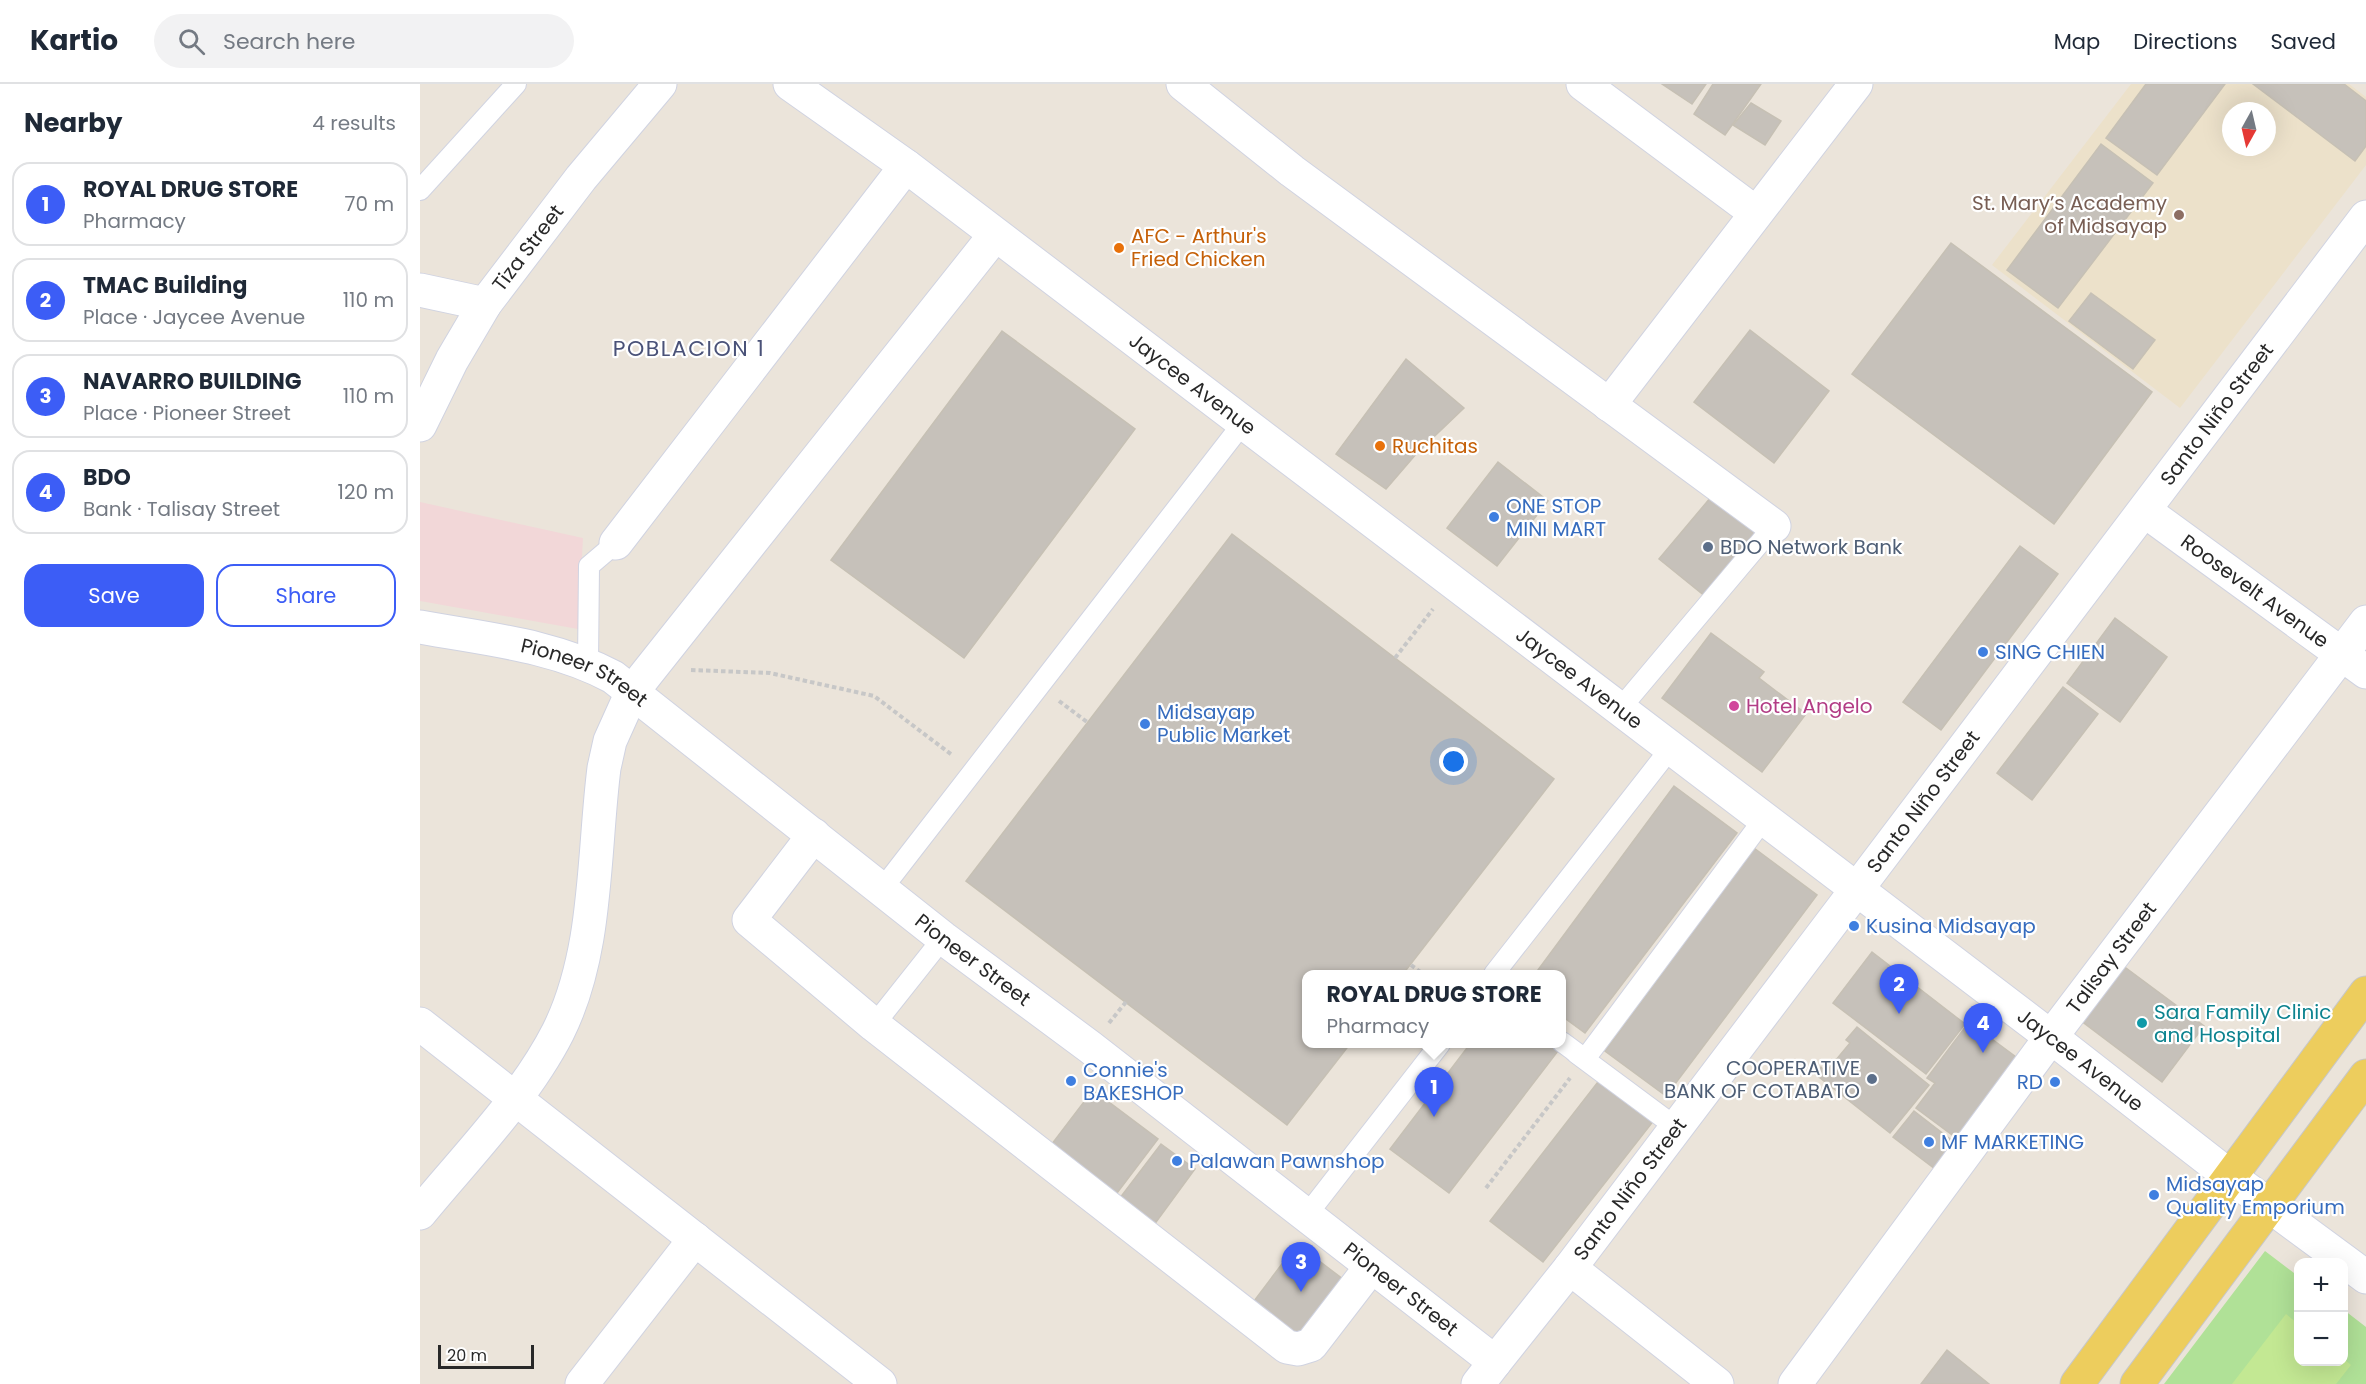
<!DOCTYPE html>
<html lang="en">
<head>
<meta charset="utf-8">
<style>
	:root { --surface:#fff; --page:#f2f2f3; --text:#1f2937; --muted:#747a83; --line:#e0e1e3; --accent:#3c5df6 }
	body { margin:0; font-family:Poppins,sans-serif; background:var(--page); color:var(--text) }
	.controls { position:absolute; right:18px; bottom:18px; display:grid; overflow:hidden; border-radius:12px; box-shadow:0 6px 24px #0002 }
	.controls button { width:54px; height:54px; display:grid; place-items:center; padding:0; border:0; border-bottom:2px solid var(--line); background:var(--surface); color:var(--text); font:30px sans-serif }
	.compass { position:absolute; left:1802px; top:18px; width:54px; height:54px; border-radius:50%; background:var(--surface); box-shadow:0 6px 24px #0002; rotate:188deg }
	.scale { position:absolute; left:18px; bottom:15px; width:96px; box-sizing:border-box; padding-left:6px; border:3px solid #282828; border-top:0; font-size:16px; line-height:21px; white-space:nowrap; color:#282828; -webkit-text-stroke:4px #fff; paint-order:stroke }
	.you { position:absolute; left:1034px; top:678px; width:21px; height:21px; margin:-15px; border:4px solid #fff; border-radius:50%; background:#1a73e8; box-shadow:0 0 0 9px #1a73e833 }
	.badge { display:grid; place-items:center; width:39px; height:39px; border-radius:50%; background:var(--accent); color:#fff; font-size:20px; font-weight:700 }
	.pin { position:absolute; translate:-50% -50px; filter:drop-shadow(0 2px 3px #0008) }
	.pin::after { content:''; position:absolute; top:32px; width:21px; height:18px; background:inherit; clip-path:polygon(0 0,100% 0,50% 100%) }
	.popup { position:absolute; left:882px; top:886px; width:264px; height:78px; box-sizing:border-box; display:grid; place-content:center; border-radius:12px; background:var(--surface); filter:drop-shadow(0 2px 4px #0005); font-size:20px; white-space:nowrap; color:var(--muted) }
	.popup b { font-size:22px; color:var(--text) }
	.popup::after { content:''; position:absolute; left:50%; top:100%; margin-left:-12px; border:12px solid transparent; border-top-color:var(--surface) }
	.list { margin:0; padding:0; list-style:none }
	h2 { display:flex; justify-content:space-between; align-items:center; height:78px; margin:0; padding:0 24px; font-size:26px }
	h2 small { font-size:20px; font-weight:400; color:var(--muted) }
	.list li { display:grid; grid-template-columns:39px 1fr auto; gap:18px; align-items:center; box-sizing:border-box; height:84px; margin:0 12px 12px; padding:0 12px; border:2px solid var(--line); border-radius:18px }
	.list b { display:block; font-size:22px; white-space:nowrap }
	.list p { margin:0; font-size:20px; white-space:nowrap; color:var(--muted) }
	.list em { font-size:20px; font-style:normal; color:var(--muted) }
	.actions { display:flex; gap:12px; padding:18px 24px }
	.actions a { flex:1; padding:14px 0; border:2px solid var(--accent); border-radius:18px; text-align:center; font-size:21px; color:var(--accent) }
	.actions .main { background:var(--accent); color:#fff }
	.icon { flex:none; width:33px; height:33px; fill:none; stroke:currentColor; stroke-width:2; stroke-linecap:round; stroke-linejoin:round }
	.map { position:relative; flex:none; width:1946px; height:1300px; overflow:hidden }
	header { display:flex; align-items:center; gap:36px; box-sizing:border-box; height:84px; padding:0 30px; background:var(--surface); border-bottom:2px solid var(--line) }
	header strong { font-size:28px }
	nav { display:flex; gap:33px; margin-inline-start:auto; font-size:21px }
	.search { width:420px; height:54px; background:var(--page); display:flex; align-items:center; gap:15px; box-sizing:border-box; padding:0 21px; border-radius:33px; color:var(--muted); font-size:22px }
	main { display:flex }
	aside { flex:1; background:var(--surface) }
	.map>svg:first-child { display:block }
	.education { fill:#ece1ca; fill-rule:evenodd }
	.medical { fill:#f2d7d8 }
	.green { fill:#b0e197 }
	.pitch { fill:#c3e893 }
	.building { fill:#c6c1ba; stroke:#c6c0b4; stroke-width:1.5 }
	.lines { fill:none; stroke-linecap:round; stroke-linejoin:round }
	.service-casing { stroke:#d0d3e1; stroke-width:22 }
	.minor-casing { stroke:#d0d3e1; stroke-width:35 }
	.secondary-casing { stroke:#d0d3e1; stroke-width:35 }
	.primary-casing { stroke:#c7c7c7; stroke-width:35 }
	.path { stroke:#c7c7c7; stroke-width:4; stroke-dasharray:4.5 3; stroke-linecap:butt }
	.service { stroke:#fff; stroke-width:20 }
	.minor { stroke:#fff; stroke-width:33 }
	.secondary { stroke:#fff; stroke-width:33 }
	.primary { stroke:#edcd5d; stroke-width:33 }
	.education-dot { fill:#8d6e63; stroke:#fff; stroke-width:2 }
	.food-dot { fill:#e8710a; stroke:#fff; stroke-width:2 }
	.shop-dot { fill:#3f7fe0; stroke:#fff; stroke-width:2 }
	.service-dot { fill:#5c6f8a; stroke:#fff; stroke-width:2 }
	.hotel-dot { fill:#d1479c; stroke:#fff; stroke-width:2 }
	.culture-dot { fill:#0f9aa8; stroke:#fff; stroke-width:2 }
	.labels { text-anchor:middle; stroke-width:4.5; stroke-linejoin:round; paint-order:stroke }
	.education-label { font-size:20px; fill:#785e54; stroke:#fff; text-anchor:end }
	.food-label { font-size:20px; fill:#c56008; stroke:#fff; text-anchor:start }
	.street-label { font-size:20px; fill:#282828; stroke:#fff }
	.shop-label { font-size:20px; fill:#366cbe; stroke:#fff; text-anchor:start }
	.service-label { font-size:20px; fill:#4e5e75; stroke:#fff; text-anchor:start }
	.hotel-label { font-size:20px; fill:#b23c85; stroke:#fff; text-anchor:start }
	.culture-label { font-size:20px; fill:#0d838f; stroke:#fff; text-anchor:start }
	.quarter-label { font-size:22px; letter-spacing:1.5px; fill:#4a5278; stroke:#fff }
</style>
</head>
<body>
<header>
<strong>Kartio</strong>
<div class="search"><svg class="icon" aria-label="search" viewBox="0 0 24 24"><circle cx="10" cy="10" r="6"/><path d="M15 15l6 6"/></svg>Search here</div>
<nav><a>Map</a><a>Directions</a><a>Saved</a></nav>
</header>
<main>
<aside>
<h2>Nearby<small>4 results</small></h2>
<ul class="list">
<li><span class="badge">1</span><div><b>ROYAL DRUG STORE</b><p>Pharmacy</p></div><em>70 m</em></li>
<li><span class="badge">2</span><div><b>TMAC Building</b><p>Place · Jaycee Avenue</p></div><em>110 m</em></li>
<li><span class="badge">3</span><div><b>NAVARRO BUILDING</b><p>Place · Pioneer Street</p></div><em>110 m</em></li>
<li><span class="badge">4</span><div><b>BDO</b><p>Bank · Talisay Street</p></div><em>120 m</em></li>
</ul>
<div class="actions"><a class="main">Save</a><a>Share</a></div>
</aside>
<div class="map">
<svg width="1946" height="1300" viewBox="0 0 1946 1300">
	<rect width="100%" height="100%" fill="#ebe4da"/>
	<path class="education" d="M1711,0h218l17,13v68l-186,243 -188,-143zM1811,27h36v36h-36z"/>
	<path class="medical" d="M0,418l163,36 -5,91 -158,-28z"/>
	<path class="green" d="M1845,1167l33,25v86h46v-52l22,17v57h-202z"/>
	<path class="pitch" d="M1866,1230l12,10v38h46v-3l7,6 -15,19h-104z"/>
	<g class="building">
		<path d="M1242,0h44l-14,20z"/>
		<path d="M1293,0h48l-36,51 -31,-21z"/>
		<path d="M1726,0h79l-68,91 -51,-37z"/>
		<path d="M1833,0h91l22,17v45l-11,15z"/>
		<path d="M1331,19l30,18 -16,24 -32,-20z"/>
		<path d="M1681,60l52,39 -95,125 -51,-38z"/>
		<path d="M1531,159l201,149 -98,132 -202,-150z"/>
		<path d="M1671,209l64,47 -22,29 -64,-48z"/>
		<path d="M1330,246l79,61 -55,72 -80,-61z"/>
		<path d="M582,247l133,98 -171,229 -133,-98z"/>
		<path d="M986,275l58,49 -47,45 -31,36 -50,-35z"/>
		<path d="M1078,378l50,39 -51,65 -50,-38z"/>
		<path d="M1291,413l46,37 -51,63 -47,-38z"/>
		<path d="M812,450l322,245 -151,195h-97v70h44l-63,81 -321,-244z"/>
		<path d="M1600,462l38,28 -117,156 -38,-28z"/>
		<path d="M1695,534l52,39 -47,65 -53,-39z"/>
		<path d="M1291,549l53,39 -5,6 47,36 -44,58 -100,-74z"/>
		<path d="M1643,603l35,27 -66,86 -35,-27z"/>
		<path d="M1254,702l63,47 -152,200 -23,-17v-42h-27z"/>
		<path d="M1334,764l63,47 -151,201 -61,-45z"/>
		<path d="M1452,868l93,72 -39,50 -93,-71z"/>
		<path d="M1702,881l82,61 -42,56 -82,-62z"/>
		<path d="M1549,938l59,44 -61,80 -51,-38 19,-25 -8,-5z"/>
		<path d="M1437,943l72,58 -39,48 -75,-59 6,-7 5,5 24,-29 -4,-3z"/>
		<path d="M1050,960h78l10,7 -109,142 -59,-44z"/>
		<path d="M1181,994l54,41 -112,143 -53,-41z"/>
		<path d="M673,1006l65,49 -44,58 -66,-48z"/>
		<path d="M1494,1027l45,35 -20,26 -46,-35z"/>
		<path d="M741,1060l34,25 -44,60 -35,-26z"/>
		<path d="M877,1160l51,39 -43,57 -51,-39z"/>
		<path d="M1527,1266l42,34h-68z"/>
	</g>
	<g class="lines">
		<g class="service-casing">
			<g id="service">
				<path d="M0,106l96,-106"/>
				<path d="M168,579l1,-97 27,-23"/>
				<path d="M1199,626l155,-184"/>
				<path d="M462,805l361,-466"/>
				<path d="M1074,890l176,-225"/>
				<path d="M454,941l69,-87"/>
				<path d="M1142,958l23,17 178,-239"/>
				<path d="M1156,969l101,75"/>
				<path d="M886,1132l134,-172"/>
			</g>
		</g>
		<g class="minor-casing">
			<g id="minor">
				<path id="s1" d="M370,0l116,82 1145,871 181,141 134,99"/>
				<path d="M763,0l109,87 482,355"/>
				<path d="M1163,0l173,129"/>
				<path d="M0,206l65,14"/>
				<path d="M1189,321l247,-321"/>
				<path id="s2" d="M0,341l32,-65 33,-56 96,-126 79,-94"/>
				<path id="s3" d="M1725,427l221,161"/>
				<path d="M196,459l290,-377"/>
				<path d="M394,751l-65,85 125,105 413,322 11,2 13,-4 60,-78"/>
				<path d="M0,940l460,360"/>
				<path d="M0,1129c46,-56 105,-116 138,-181 40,-80 35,-177 46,-264l6,-27 22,-49 363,-457"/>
				<path id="s4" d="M1150,1184l796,-1051"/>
				<path d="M162,1300l113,-145"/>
				<path d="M1058,1300l17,-22"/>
				<path id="s5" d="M1375,1300l256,-347 315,-415"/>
			</g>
		</g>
		<g class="secondary-casing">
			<g id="secondary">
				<path id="s6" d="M0,543c65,12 134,18 193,50l330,261 147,109 405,315 75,-94 147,116"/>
			</g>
		</g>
		<g class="primary-casing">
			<g id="primary">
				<path d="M1657,1300l289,-391"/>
				<path d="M1717,1300l229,-308"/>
			</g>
		</g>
		<g class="path">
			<path d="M975,574l38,-49"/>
			<path d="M271,586l79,3 104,23 78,59"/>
			<path d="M639,617l28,21"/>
			<path d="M991,881l12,9"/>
			<path d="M689,939l17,-21"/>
			<path d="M1066,1104l84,-110"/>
		</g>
		<use href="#service" class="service"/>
		<use href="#minor" class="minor"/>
		<use href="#secondary" class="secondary"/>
		<use href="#primary" class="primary"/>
	</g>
	<circle class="education-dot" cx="1759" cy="131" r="6"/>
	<g class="food-dot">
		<circle cx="699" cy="164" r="6"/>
		<circle cx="960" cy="362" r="6"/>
	</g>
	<g class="shop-dot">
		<circle cx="1074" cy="433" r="6"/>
		<circle cx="1563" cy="568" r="6"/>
		<circle cx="725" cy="640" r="6"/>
		<circle cx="1434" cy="842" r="6"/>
		<circle cx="651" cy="997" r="6"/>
		<circle cx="1635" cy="998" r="6"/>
		<circle cx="1509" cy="1058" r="6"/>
		<circle cx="757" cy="1077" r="6"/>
		<circle cx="1734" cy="1111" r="6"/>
	</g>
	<g class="service-dot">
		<circle cx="1288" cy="463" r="6"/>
		<circle cx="1452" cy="995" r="6"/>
	</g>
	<circle class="hotel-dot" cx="1314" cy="622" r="6"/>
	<circle class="culture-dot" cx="1722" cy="939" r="6"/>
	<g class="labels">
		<g class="education-label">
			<text x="1747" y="126">St. Mary’s Academy<tspan x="1747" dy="23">of Midsayap</tspan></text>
		</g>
		<g class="food-label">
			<text x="711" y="159">AFC - Arthur's<tspan x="711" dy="23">Fried Chicken</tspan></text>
			<text x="972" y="369">Ruchitas</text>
		</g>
		<g class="street-label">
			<text dy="7" stroke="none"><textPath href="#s2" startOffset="208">Tiza Street</textPath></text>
			<text dy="7" stroke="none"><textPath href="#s1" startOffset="502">Jaycee Avenue</textPath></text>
			<text dy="7" stroke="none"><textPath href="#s4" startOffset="1071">Santo Niño Street</textPath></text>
			<text dy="7" stroke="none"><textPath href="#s3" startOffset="136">Roosevelt Avenue</textPath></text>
			<text dy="7" stroke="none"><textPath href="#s6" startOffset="172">Pioneer Street</textPath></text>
			<text dy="7" stroke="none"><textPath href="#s1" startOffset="988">Jaycee Avenue</textPath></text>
			<text dy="7" stroke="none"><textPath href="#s4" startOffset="585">Santo Niño Street</textPath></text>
			<text dy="7" stroke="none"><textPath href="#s5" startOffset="531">Talisay Street</textPath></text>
			<text dy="7" stroke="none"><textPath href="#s6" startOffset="658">Pioneer Street</textPath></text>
			<text dy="7" stroke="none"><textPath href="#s1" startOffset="1618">Jaycee Avenue</textPath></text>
			<text dy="7" stroke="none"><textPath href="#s4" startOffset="99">Santo Niño Street</textPath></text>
			<text dy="7" stroke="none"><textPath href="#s6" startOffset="1198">Pioneer Street</textPath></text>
		</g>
		<g class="shop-label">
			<text x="1086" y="429">ONE STOP<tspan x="1086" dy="23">MINI MART</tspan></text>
			<text x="1575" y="575">SING CHIEN</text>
			<text x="737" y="635">Midsayap<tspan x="737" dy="23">Public Market</tspan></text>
			<text x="1446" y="849">Kusina Midsayap</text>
			<text x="663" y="993">Connie's<tspan x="663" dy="23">BAKESHOP</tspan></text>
			<text x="1623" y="1005" text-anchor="end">RD</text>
			<text x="1521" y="1065">MF MARKETING</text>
			<text x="769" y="1084">Palawan Pawnshop</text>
			<text x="1746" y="1107">Midsayap<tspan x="1746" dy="23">Quality Emporium</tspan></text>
		</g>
		<g class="service-label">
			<text x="1300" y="470">BDO Network Bank</text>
			<text x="1440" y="991" text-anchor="end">COOPERATIVE<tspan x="1440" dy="23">BANK OF COTABATO</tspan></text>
		</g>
		<g class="hotel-label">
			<text x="1326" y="629">Hotel Angelo</text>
		</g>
		<g class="culture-label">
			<text x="1734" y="935">Sara Family Clinic<tspan x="1734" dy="23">and Hospital</tspan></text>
		</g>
		<g class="quarter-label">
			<text x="269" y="272">POBLACION 1</text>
		</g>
	</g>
</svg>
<div class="controls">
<button>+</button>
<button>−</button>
</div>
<svg class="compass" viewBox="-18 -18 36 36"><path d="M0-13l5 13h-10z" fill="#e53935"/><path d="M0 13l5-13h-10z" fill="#747a83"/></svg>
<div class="scale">20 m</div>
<div class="you"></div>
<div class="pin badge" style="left:1014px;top:1033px">1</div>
<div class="popup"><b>ROYAL DRUG STORE</b>Pharmacy</div>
<div class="pin badge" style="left:1479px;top:930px">2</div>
<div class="pin badge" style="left:881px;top:1208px">3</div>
<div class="pin badge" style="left:1563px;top:969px">4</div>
</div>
</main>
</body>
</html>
